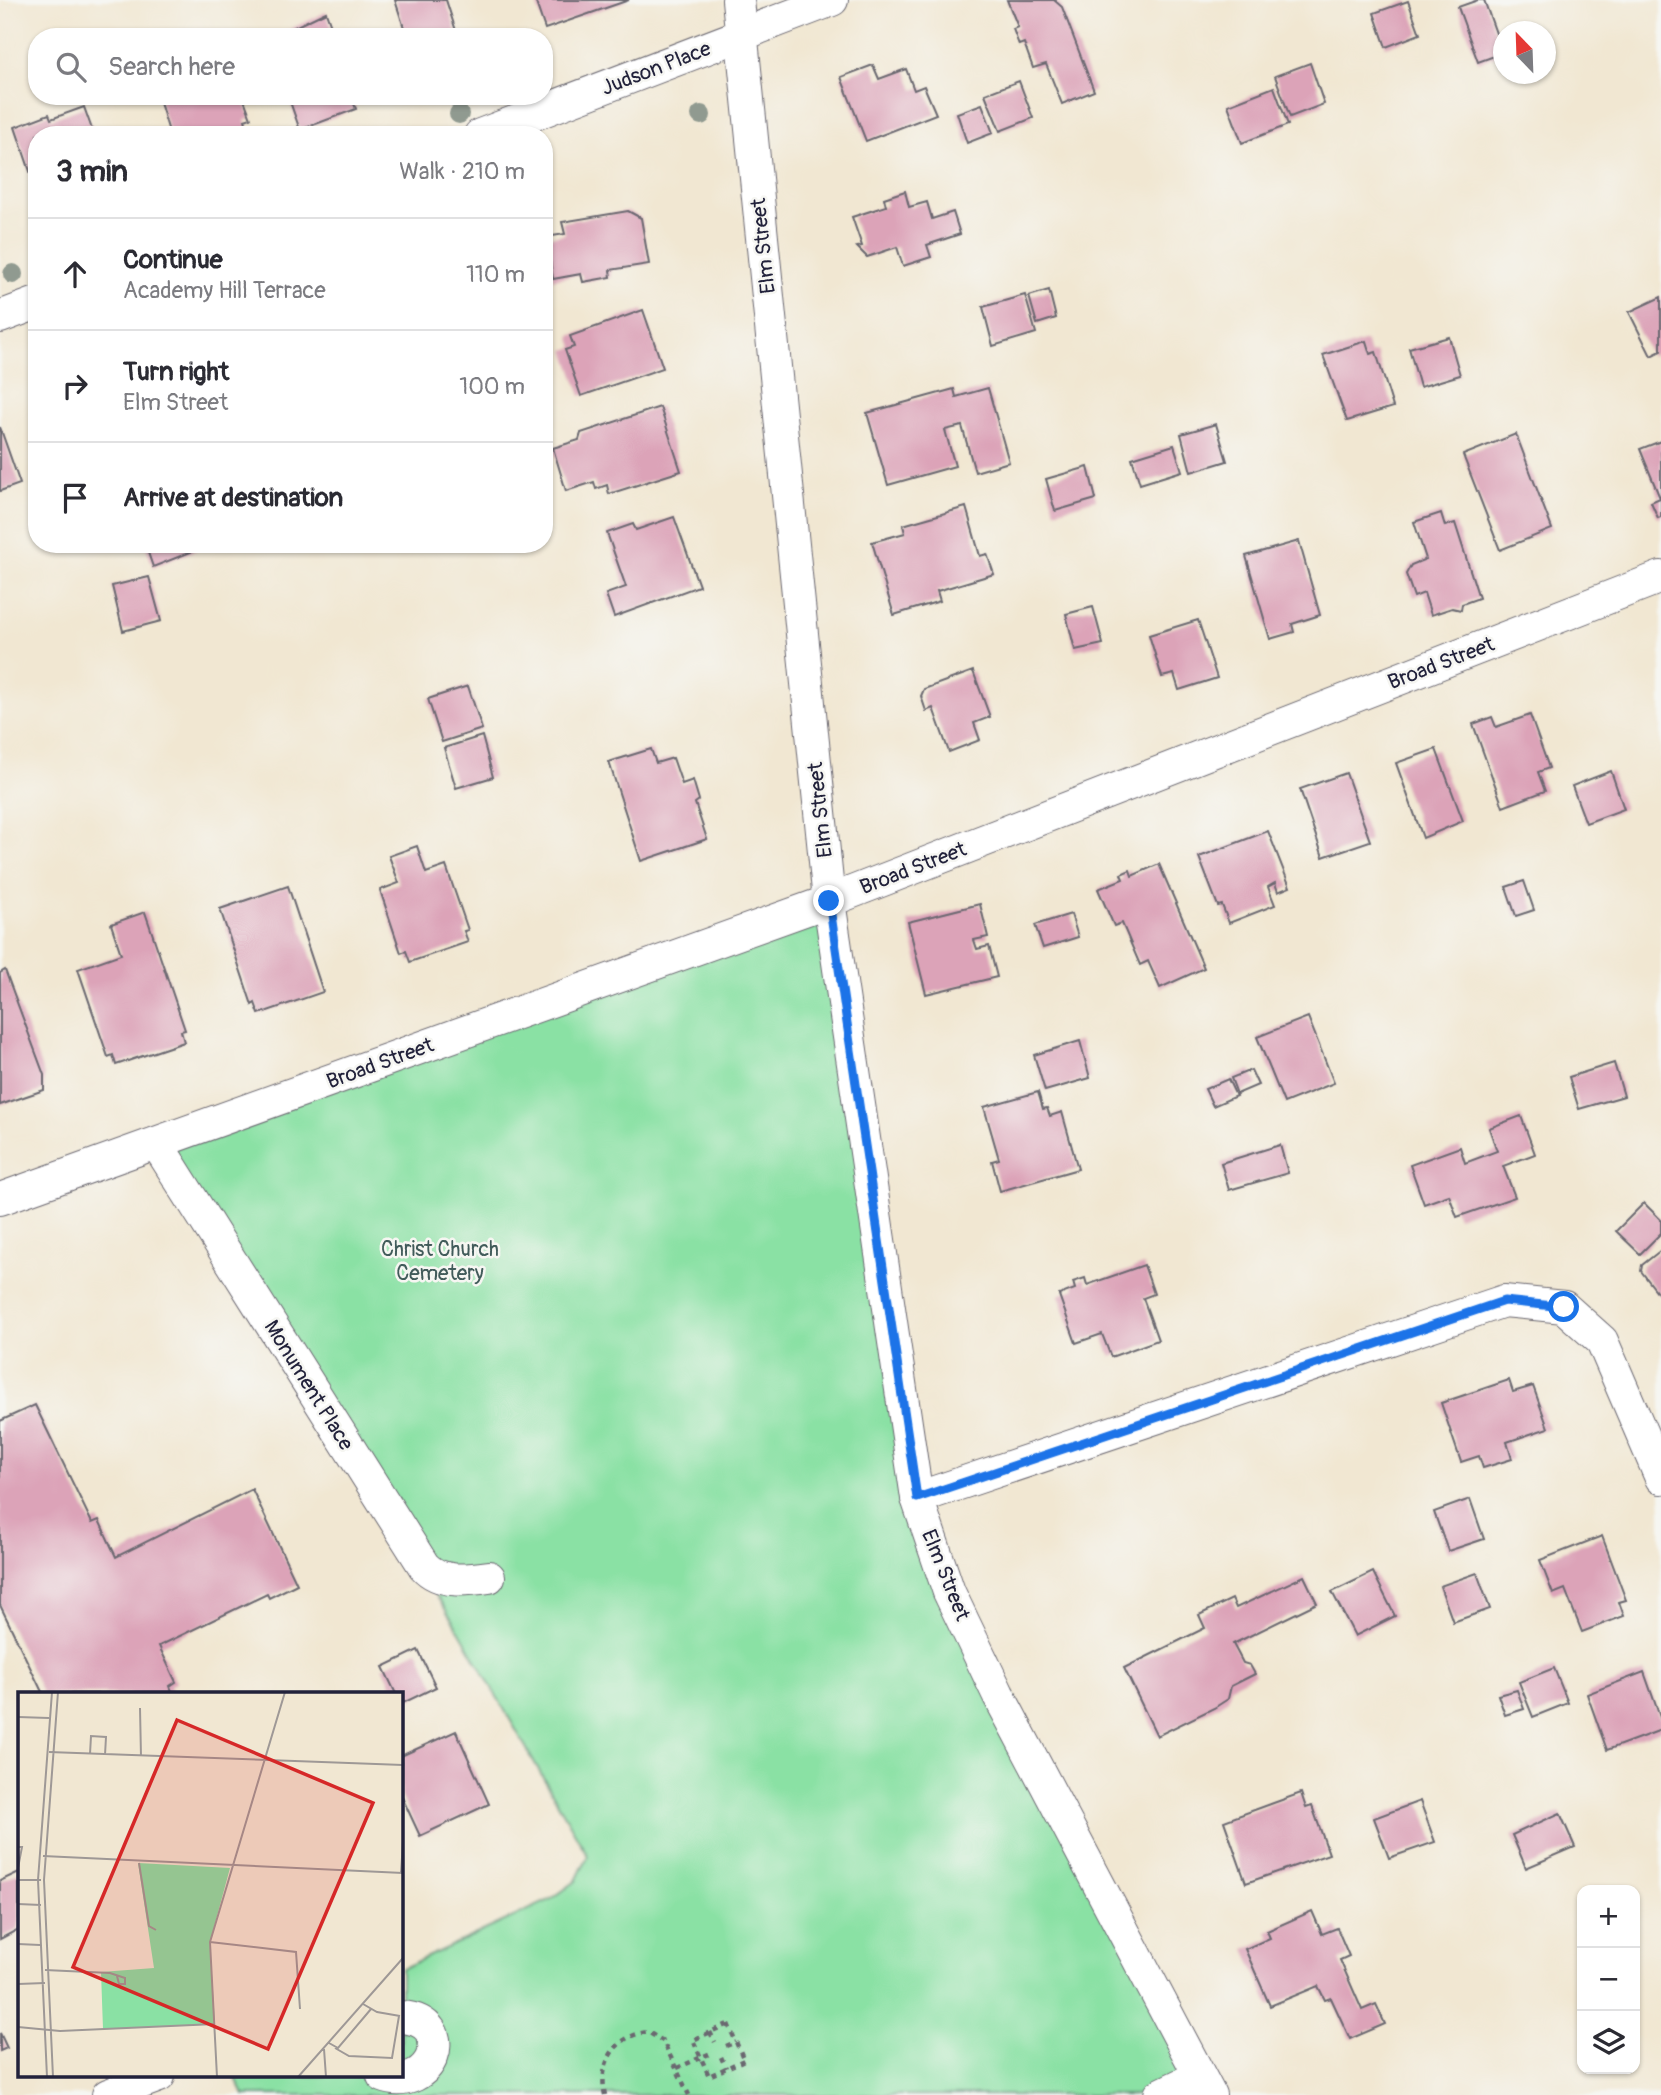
<!DOCTYPE html>
<html lang="en">
<head>
<meta charset="utf-8">
<style>
	:root { --surface:#fff; --page:#f7f7f7; --text:#2b2b33; --muted:#7c7c81; --line:#e1e1e2 }
	body { margin:0; font-family:Pangolin,sans-serif; background:var(--page); color:var(--text) }
	.controls { position:absolute; right:21px; bottom:21px; display:grid; overflow:hidden; border-radius:14px; box-shadow:0 2px 5px #0004 }
	.controls button { width:63px; height:63px; display:grid; place-items:center; padding:0; border:0; border-bottom:2px solid var(--line); background:var(--surface); color:var(--text); font:35px sans-serif }
	.compass { position:absolute; left:1493px; top:21px; width:63px; height:63px; border-radius:50%; background:var(--surface); box-shadow:0 2px 5px #0004; rotate:337deg }
	.stop { position:absolute; width:21px; height:21px; margin:-16px; border:5px solid #1a73e8; border-radius:50%; background:#fff }
	.stop.end { background:#1a73e8; border-color:#fff; box-shadow:0 2px 7px #0008 }
	.list { margin:0; padding:0; list-style:none }
	h2 { display:flex; justify-content:space-between; align-items:center; height:91px; margin:0; padding:0 28px; font-size:30px }
	h2 small { font-size:23px; font-weight:400; color:var(--muted) }
	.list li { display:grid; grid-template-columns:46px 1fr auto; gap:21px; align-items:center; box-sizing:border-box; height:112px; padding:0 28px; border-top:2px solid var(--line) }
	.list b { display:block; font-size:26px; white-space:nowrap }
	.list p { margin:0; font-size:23px; white-space:nowrap; color:var(--muted) }
	.list em { font-size:23px; font-style:normal; color:var(--muted) }
	.icon { flex:none; width:38px; height:38px; fill:none; stroke:currentColor; stroke-width:2; stroke-linecap:round; stroke-linejoin:round }
	.map { position:relative; flex:none; width:1661px; height:2095px; overflow:hidden }
	.search { position:absolute; background:var(--surface); box-shadow:0 2px 5px #0004; left:28px; top:28px; width:525px; height:77px; display:flex; align-items:center; gap:18px; box-sizing:border-box; padding:0 24px; border-radius:28px; color:var(--muted); font-size:26px }
	.panel { position:absolute; background:var(--surface); box-shadow:0 2px 5px #0004; left:28px; top:126px; width:525px; height:427px; border-radius:28px }
	.map>svg:first-child { display:block }
	.green { fill:#8ae1a4; stroke:#568270; stroke-width:2 }
	.building { fill:#dca3b8 }
	.lines { fill:none; stroke-linecap:round; stroke-linejoin:round }
	.street-casing { stroke:#6a6770; stroke-width:34 }
	.path { stroke:#6a6770; stroke-width:4.5; stroke-dasharray:5 5; stroke-linecap:butt }
	.street { stroke:#fff; stroke-width:32 }
	.tree { fill:#909a90 }
	.route { stroke:#1a73e8; stroke-width:9 }
	.labels { text-anchor:middle; stroke-width:5; stroke-linejoin:round; paint-order:stroke }
	.street-label { font-size:21px; fill:#22223b; stroke:#f6f6f2 }
	.park-label { font-size:21px; fill:#415b5a; stroke:#f6f6f2 }
	.inset-road { fill:none; stroke:#9e9896; stroke-width:2 }
	.view { fill:#d62828; fill-opacity:0.15; stroke:#d62828; stroke-width:3.5 }
	.inset-edge { fill:none; stroke:#22223b; stroke-width:3.5 }
</style>
</head>
<body>
<div class="map">
<svg width="1661" height="2095" viewBox="0 0 1661 2095">
	<rect width="100%" height="100%" fill="#f6f6f2"/>
	<filter id="ink" filterUnits="userSpaceOnUse"><feTurbulence type="fractalNoise" baseFrequency=".0143" numOctaves="2"/><feDisplacementMap in="SourceGraphic" scale="14" xChannelSelector="R" yChannelSelector="G"/><feConvolveMatrix kernelMatrix="1 2 1 2 8 2 1 2 1" color-interpolation-filters="sRGB"/></filter>
	<filter id="wash" filterUnits="userSpaceOnUse"><feTurbulence type="fractalNoise" baseFrequency=".00686" numOctaves="4" result="noise"/><feDisplacementMap in="SourceGraphic" scale="28" xChannelSelector="R" yChannelSelector="G"/><feGaussianBlur stdDeviation="1.57" result="paint"/><feColorMatrix in="noise" values="0 0 0 0 0 0 0 0 0 0 0 0 0 0 0 0 0 1.4 0 .05"/><feComposite in="paint" operator="in"/></filter>
	<g filter="url(#wash)">
		<rect width="100%" height="100%" fill="#f1e7d2"/>
		<path class="green" d="M829,901l88,597 282,578 -39,19h-916l-9,-19h166v-107l149,-69 26,-19 12,-25 -128,-224 -311,-484z"/>
		<g id="blocks">
			<g class="building">
				<path d="M395,0h51l12,37h-51z"/>
				<path d="M535,0h94l-84,29z"/>
				<path d="M1007,0h47l8,7 32,84 -32,13 -16,-40 -13,4 -9,-25 -5,2 -6,-16 5,-2z"/>
				<path d="M1478,0h6l19,53 -25,9 -20,-55z"/>
				<path d="M1408,1l12,33 -34,13 -12,-34z"/>
				<path d="M326,12l9,25h-50l-1,-5z"/>
				<path d="M1310,63l14,41 -34,13 -15,-41z"/>
				<path d="M873,65l6,14 27,-10 8,21 10,-4 12,28 -70,27 -25,-64z"/>
				<path d="M1019,81l14,37 -33,13 -15,-37z"/>
				<path d="M1274,87l14,38 -46,18 -14,-38z"/>
				<path d="M158,96l85,1 8,21 -6,2 5,15h-80z"/>
				<path d="M288,96h63l5,13 -56,21z"/>
				<path d="M982,104l11,29 -26,10 -10,-30z"/>
				<path d="M84,107l10,28h-57l-1,54 -21,-62 34,-13 2,5z"/>
				<path d="M905,191l4,16 18,-5 5,17 21,-7 7,22 -33,11 4,12 -28,9 -6,-19 -30,10 -10,-10 5,-1 -10,-29 34,-11 -2,-8z"/>
				<path d="M628,211l13,7 8,46 -39,6 1,7 -28,5 -2,-8 -28,5 -7,-42 19,-3 -3,-12z"/>
				<path d="M1049,290l7,28 -19,6 -8,-28z"/>
				<path d="M1025,295l11,38 -43,13 -10,-39z"/>
				<path d="M1661,297v54l-10,5 -22,-44z"/>
				<path d="M643,310l20,58 -82,28 -16,-46 9,-3 -4,-11z"/>
				<path d="M1449,337l11,38 -40,12 -11,-39z"/>
				<path d="M1366,341l4,13 6,-2 17,55 -46,14 -24,-66z"/>
				<path d="M988,388l21,74 -34,10 -13,-46 -17,4 10,36 -67,19 -21,-72 87,-24 2,8z"/>
				<path d="M660,407l21,64 -72,23 -2,-9 -11,4 -2,-7 -28,9 -13,-43 26,-8 2,-7z"/>
				<path d="M1216,424l11,37 -36,11 -10,-38z"/>
				<path d="M0,427l20,57 -20,7z"/>
				<path d="M1516,434l36,95 -52,21 -37,-95z"/>
				<path d="M1661,441v76l-3,1 -7,-16 9,-4 -20,-49z"/>
				<path d="M1174,445l8,26 -42,13 -8,-26z"/>
				<path d="M1088,467l8,32 -41,12 -9,-32z"/>
				<path d="M966,507l14,49 7,-2 7,20 -57,17 3,10 -46,14 -22,-73 33,-9 -2,-8z"/>
				<path d="M1441,513l4,13 10,-3 24,75 -17,6 -1,6 -9,-2 -21,7 -7,-22 -10,4 -8,-23 5,-9 15,-6 -12,-37z"/>
				<path d="M674,517l25,69 -85,31 -8,-23 20,-7 -19,-54 26,-9 3,6z"/>
				<path d="M1299,541l21,74 -28,9 2,8 -24,7 -24,-83z"/>
				<path d="M145,544h49l2,6 -43,17z"/>
				<path d="M373,544h17l-15,6z"/>
				<path d="M149,577l12,44 -38,10 -11,-45z"/>
				<path d="M1093,607l10,37 -28,6 -9,-36z"/>
				<path d="M1198,620l19,58 -38,12 -5,-16 -12,3 -13,-42z"/>
				<path d="M973,671l17,46 -16,6 6,17 -31,12 -16,-44 -7,3 -5,-15 3,-7z"/>
				<path d="M468,686l14,43 -40,13 -14,-43z"/>
				<path d="M1530,715l19,53 -11,4 7,19 -42,16 -30,-83 19,-7 4,10z"/>
				<path d="M482,736l11,41 -37,11 -12,-40z"/>
				<path d="M651,749l5,14 17,-5 9,26 11,-4 6,20 -4,3 12,36 -66,22 -32,-99z"/>
				<path d="M1436,749l27,72 -40,17 -27,-75z"/>
				<path d="M1611,771l13,38 -38,14 -14,-37z"/>
				<path d="M1346,773l24,68 -47,16 -23,-68z"/>
				<path d="M1268,831l22,56 -12,5 -3,-9 -7,4 7,18 -46,18 -7,-18 -4,1 -19,-49z"/>
				<path d="M417,846l9,27 20,-7 22,64 -4,1 4,11 -58,20 -4,-11 -5,2 -21,-63 19,-7 -10,-27z"/>
				<path d="M1159,864l45,104 -44,20 -12,-27 -8,4 -18,-42 -8,3 -16,-37 25,-10 -2,-5 9,-4 2,6z"/>
				<path d="M1524,881l10,29 -18,6 -10,-29z"/>
				<path d="M288,886l35,106 -64,22 -4,-11 -3,2 -32,-96z"/>
				<path d="M980,904l8,33 -14,3 3,9 12,-3 8,31 -71,17 -18,-72z"/>
				<path d="M145,912l40,118 -4,1 3,11 -68,23 -3,-10 -5,2 -30,-88 43,-15 -10,-30z"/>
				<path d="M1071,914l7,23 -35,11 -8,-23z"/>
				<path d="M5,970l39,105v15l-44,15v-132z"/>
				<path d="M1308,1017l26,66 -50,20 -27,-66z"/>
				<path d="M1080,1041l10,37 -45,13 -11,-36z"/>
				<path d="M1614,1063l10,33 -45,13 -10,-32z"/>
				<path d="M1251,1070l7,15 -21,9 -6,-16z"/>
				<path d="M1228,1079l8,17 -23,10 -8,-17z"/>
				<path d="M1038,1092l5,17 4,-1 3,8 12,-4 16,57 -78,22 -8,-30 7,-2 -15,-52z"/>
				<path d="M1521,1116l14,38 -32,12 12,31 -58,20 -8,-22 -25,9 -14,-39 50,-18 5,16 32,-12 -8,-23z"/>
				<path d="M1280,1145l8,28 -59,17 -8,-27z"/>
				<path d="M1644,1203l17,17v13l-21,21 -24,-23z"/>
				<path d="M1661,1250v47l-20,-26 1,-6z"/>
				<path d="M1144,1265l10,29 -11,4 15,42 -47,17 -9,-23 -26,9 -17,-48 16,-6 -2,-7 12,-4 2,7z"/>
				<path d="M1509,1380l4,12 20,-6 15,42 -41,14 5,17 -29,9 -4,-12 -18,6 -20,-59z"/>
				<path d="M35,1405l57,118 7,-3 17,37 136,-68 45,95 -28,14 -2,-4 -108,52 17,36 -6,4 3,8h-130l-43,-89v-184z"/>
				<path d="M1470,1499l14,40 -36,12 -14,-39z"/>
				<path d="M1602,1536l24,64 -7,2 5,14 -42,16 -17,-43 -12,5 -13,-34z"/>
				<path d="M1373,1572l22,44 -40,20 -23,-44z"/>
				<path d="M1477,1573l13,36 -37,13 -13,-36z"/>
				<path d="M1304,1576l13,27 -84,41 10,19 7,2 5,9 -24,12 -3,13 -14,9 -57,28 -33,-68 81,-40 -6,-13 33,-16 4,9z"/>
				<path d="M418,1650l18,37 -35,17v-10h-5l-13,-27z"/>
				<path d="M1554,1668l14,35 -35,14 -14,-35z"/>
				<path d="M1644,1672l17,48v10l-54,20 -20,-56z"/>
				<path d="M1517,1690l7,19 -19,6 -7,-20z"/>
				<path d="M456,1731l33,73 -69,32 -19,-41v-39z"/>
				<path d="M1301,1793l5,15 6,-2 17,48 -83,29 -22,-62z"/>
				<path d="M1420,1801l15,41 -46,16 -15,-40z"/>
				<path d="M1560,1813l15,34 -49,21 -14,-33z"/>
				<path d="M19,1872v57l-19,10v-58z"/>
				<path d="M1312,1911l10,23 15,-6 12,28 -9,4 22,50 14,-6 9,20 -35,15 -19,-41 -6,2 -7,-14 -48,20 -25,-57 25,-11 -3,-7z"/>
				<path d="M0,2033l7,15 -7,3z"/>
			</g>
		</g>
	</g>
	<g filter="url(#ink)">
		<use href="#blocks" fill-opacity="0" stroke="#6a6770" stroke-width="2"/>
		<g class="lines">
			<g class="street-casing">
				<g id="street">
					<path d="M738,0l91,901 88,597 32,94 49,102 212,401"/>
					<path d="M480,135l352,-135"/>
					<path d="M0,317l37,-14"/>
					<path d="M157,1144l267,422c16,18 44,14 65,11"/>
					<path d="M0,1199l829,-298 832,-324"/>
					<path d="M917,1498l587,-197 60,6 38,34 59,137"/>
					<path d="M383,2076c48,19 78,-55 18,-59"/>
					<path d="M108,2095l51,-19"/>
					<path d="M1160,2095l39,-19"/>
				</g>
			</g>
			<g class="path">
				<path d="M728,2024l16,36 -35,16 -16,-36z"/>
				<path d="M710,2032l5,10"/>
				<path d="M726,2046l10,-4"/>
				<path d="M721,2057l5,11"/>
				<path d="M677,2068l34,-15"/>
				<path d="M605,2095c-7,-31 10,-60 43,-63l15,9 26,54"/>
			</g>
			<use href="#street" class="street"/>
		</g>
		<g class="tree">
			<circle cx="459" cy="114" r="10"/>
			<circle cx="701" cy="115" r="10"/>
			<circle cx="13" cy="274" r="10"/>
		</g>
	</g>
	<g class="lines" filter="url(#ink)">
		<path class="route" d="M829,901l88,597 587,-197 60,6"/>
	</g>
	<g class="labels">
		<g class="street-label">
			<text transform="translate(656 68) rotate(-21)" y="7">Judson Place</text>
			<text transform="translate(763 246) rotate(-96)" y="7">Elm Street</text>
			<text transform="translate(1441 663) rotate(-21)" y="7">Broad Street</text>
			<text transform="translate(820 810) rotate(-96)" y="7">Elm Street</text>
			<text transform="translate(913 868) rotate(-21)" y="7">Broad Street</text>
			<text transform="translate(380 1063) rotate(-20)" y="7">Broad Street</text>
			<text transform="translate(309 1385) rotate(58)" y="7">Monument Place</text>
			<text transform="translate(946 1575) rotate(68)" y="7">Elm Street</text>
		</g>
		<g class="park-label">
			<text x="440" y="1256">Christ Church<tspan x="440" dy="24">Cemetery</tspan></text>
		</g>
	</g>
	<g transform="translate(18 1692)">
		<rect width="385" height="385" fill="#f1e7d2"/>
		<path d="M120,171l92,5 -20,74 5,82 -112,5 -2,-57 53,-4z" fill="#8ae1a4"/>
		<path class="inset-road" d="M122,16l1,49M0,25l31,1M31,60l354,13M72,62l1,-18 15,1 -1,18M0,155h4l-4,21M25,164l360,17M121,171l10,63 7,4M383,181l2,-31M0,188h23M0,212l23,1M192,250l86,10 4,57M0,252l22,1M27,278l65,3 15,5v6h-6l-2,-8M0,292l27,-1M345,312l14,8 23,4M0,335l42,4 155,-7M311,351l9,5 33,-39M317,356l14,8 43,2 7,-42M306,357l2,28M29,385l-9,-197 14,-188M35,385l-9,-197 14,-188M199,385l-7,-135 75,-250M280,385l105,-119"/>
		<path class="view" d="M159,28l196,83 -105,246 -195,-82z"/>
		<rect width="385" height="385" class="inset-edge"/>
	</g>
</svg>
<div class="controls">
<button>+</button>
<button>−</button>
<button><svg class="icon" aria-label="layers" viewBox="0 0 24 24"><path d="M12 4l9 5-9 5-9-5zM3 14l9 5 9-5"/></svg></button>
</div>
<svg class="compass" viewBox="-18 -18 36 36"><path d="M0-13l5 13h-10z" fill="#e53935"/><path d="M0 13l5-13h-10z" fill="#7c7c81"/></svg>
<div class="stop" style="left:1564px;top:1307px"></div>
<div class="stop end" style="left:829px;top:901px"></div>
<div class="search"><svg class="icon" aria-label="search" viewBox="0 0 24 24"><circle cx="10" cy="10" r="6"/><path d="M15 15l6 6"/></svg>Search here</div>
<section class="panel">
<h2>3 min<small>Walk · 210 m</small></h2>
<ul class="list">
<li><svg class="icon" aria-label="ahead" viewBox="0 0 24 24"><path d="M12 20V5M6 11l6-6 6 6"/></svg><div><b>Continue</b><p>Academy Hill Terrace</p></div><em>110 m</em></li>
<li><svg class="icon" aria-label="right" viewBox="0 0 24 24"><path d="M7 20v-9h11M14 6l5 5-5 5"/></svg><div><b>Turn right</b><p>Elm Street</p></div><em>100 m</em></li>
<li><svg class="icon" aria-label="arrive" viewBox="0 0 24 24"><path d="M6 21V4h12l-3 4 3 4H6"/></svg><div><b>Arrive at destination</b></div></li>
</ul>
</section>
</div>
</body>
</html>
